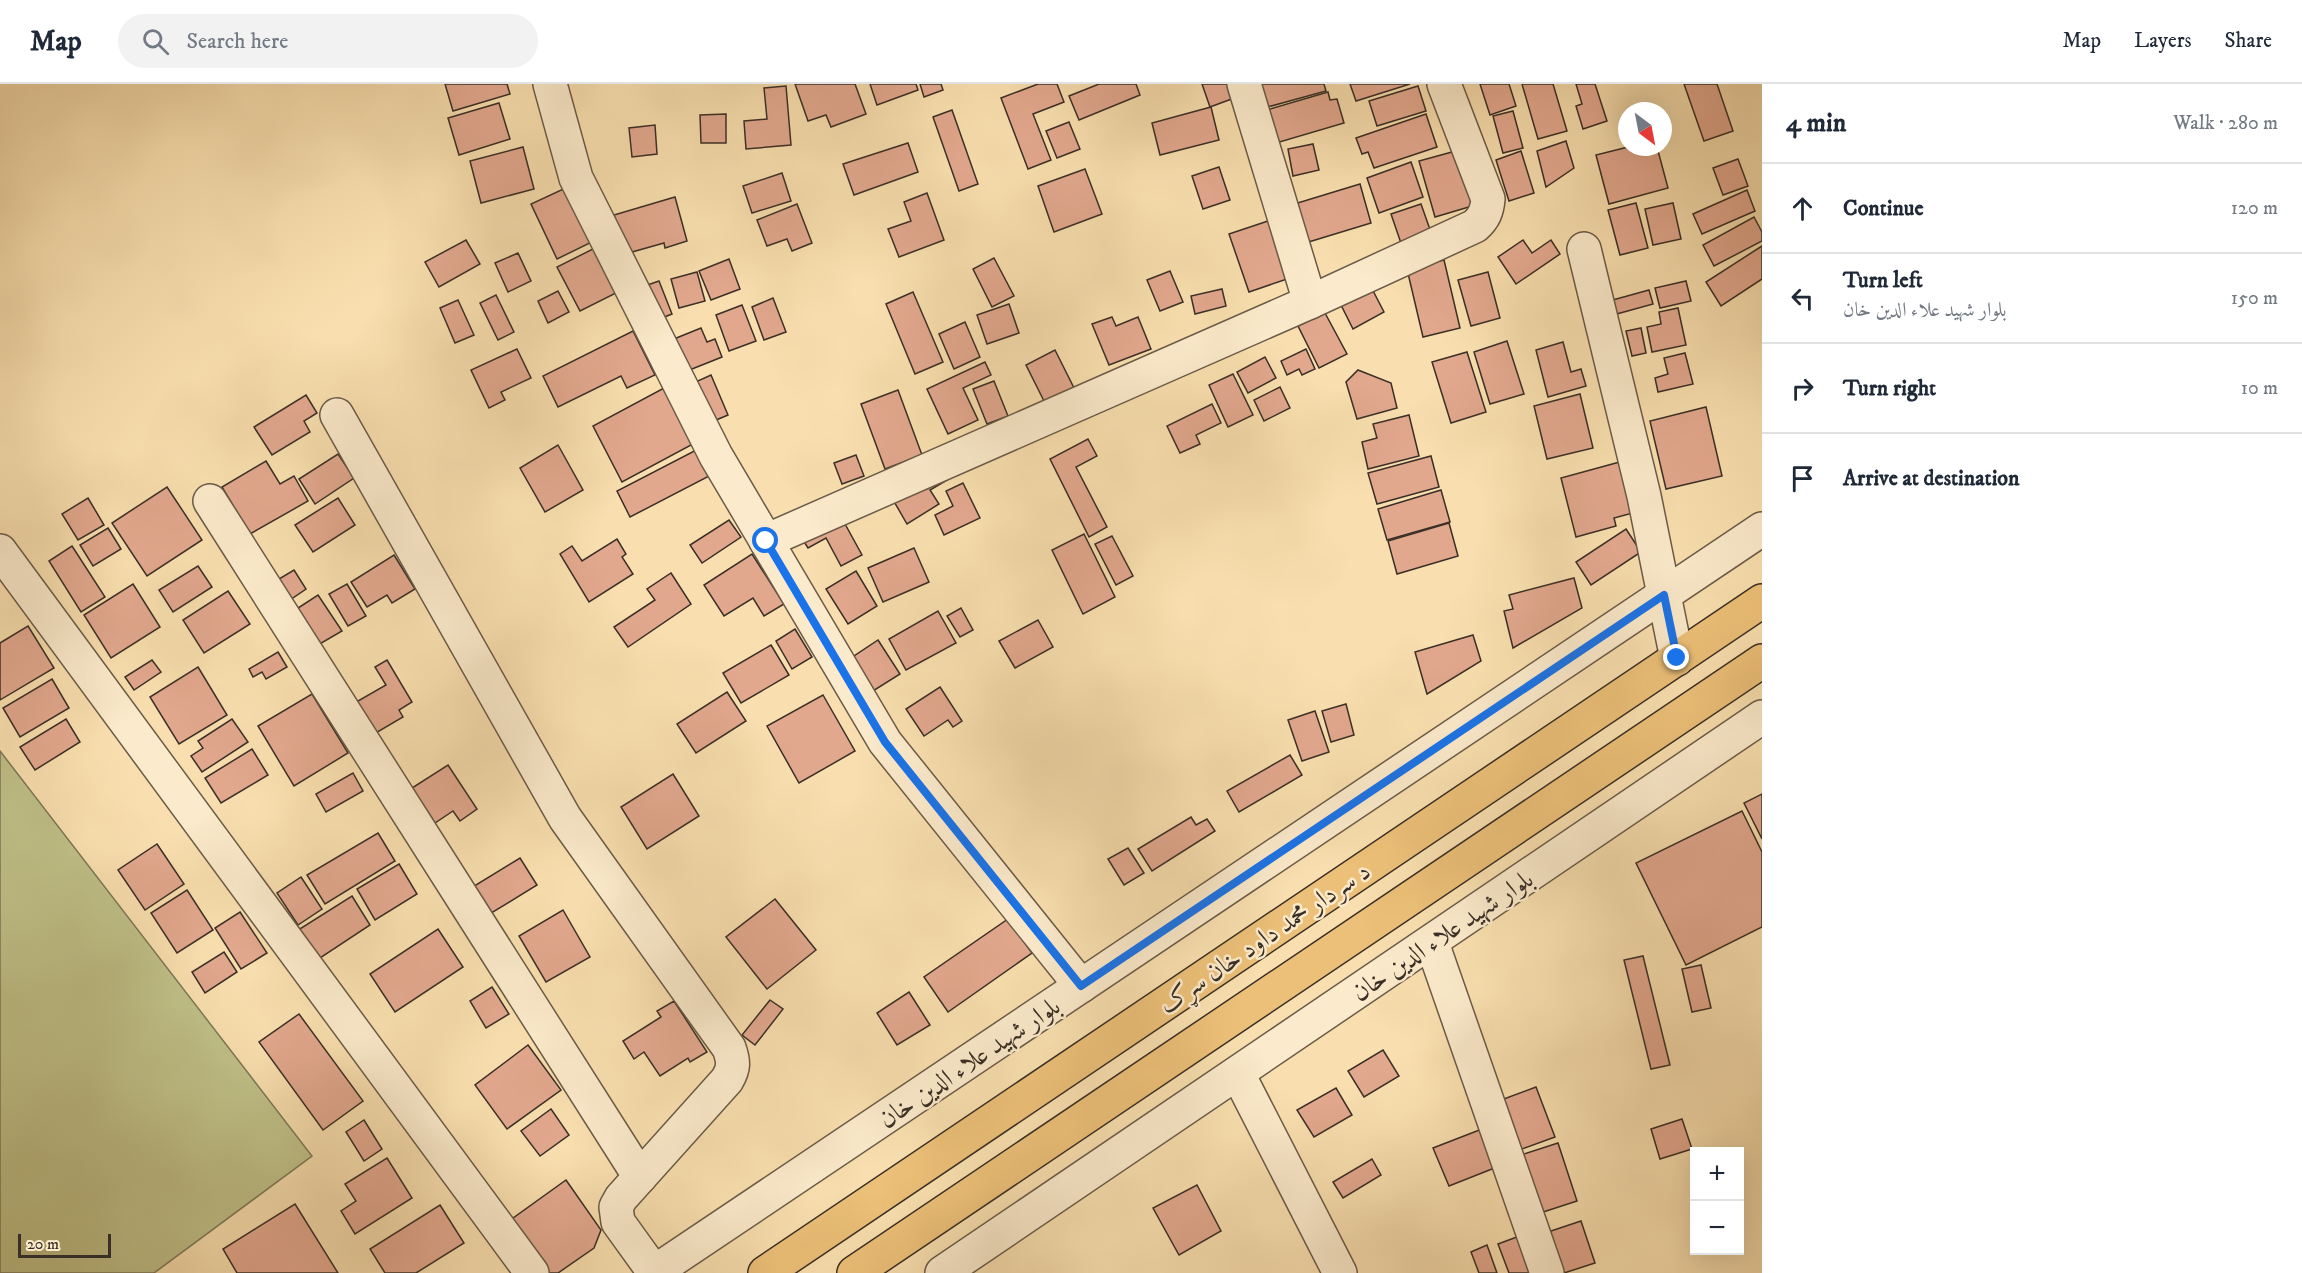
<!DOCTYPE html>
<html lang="en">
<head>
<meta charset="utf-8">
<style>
	:root { --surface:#fff; --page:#f2f2f3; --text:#1f2937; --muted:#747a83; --line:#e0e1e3 }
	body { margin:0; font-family:"IM FELL DW Pica",Amiri,serif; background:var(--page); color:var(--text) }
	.controls { position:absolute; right:18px; bottom:18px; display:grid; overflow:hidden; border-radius:0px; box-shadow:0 6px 24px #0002 }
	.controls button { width:54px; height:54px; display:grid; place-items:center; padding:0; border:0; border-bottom:2px solid var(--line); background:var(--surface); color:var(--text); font:30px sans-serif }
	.compass { position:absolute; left:1618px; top:18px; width:54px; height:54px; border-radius:50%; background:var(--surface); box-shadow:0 6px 24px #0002; rotate:148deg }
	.scale { position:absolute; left:18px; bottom:15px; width:93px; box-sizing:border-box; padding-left:6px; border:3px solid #3a2f26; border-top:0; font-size:16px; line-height:21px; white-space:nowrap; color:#3a2f26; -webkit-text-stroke:4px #fbeacb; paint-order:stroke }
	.stop { position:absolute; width:18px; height:18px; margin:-14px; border:4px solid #1a73e8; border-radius:50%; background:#fff }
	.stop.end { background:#1a73e8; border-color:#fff; box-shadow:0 2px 6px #0008 }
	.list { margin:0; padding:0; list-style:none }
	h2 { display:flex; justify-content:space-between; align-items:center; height:78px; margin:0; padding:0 24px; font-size:26px }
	h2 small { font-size:20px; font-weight:400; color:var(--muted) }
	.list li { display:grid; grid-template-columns:39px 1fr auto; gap:18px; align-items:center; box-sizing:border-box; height:90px; padding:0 24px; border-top:2px solid var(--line) }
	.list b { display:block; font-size:22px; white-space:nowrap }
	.list p { margin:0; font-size:20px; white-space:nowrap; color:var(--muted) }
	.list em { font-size:20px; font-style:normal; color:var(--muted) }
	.icon { flex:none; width:33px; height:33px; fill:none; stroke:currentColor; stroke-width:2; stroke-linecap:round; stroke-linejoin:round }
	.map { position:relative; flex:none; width:1762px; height:1189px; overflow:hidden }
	header { display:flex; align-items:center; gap:36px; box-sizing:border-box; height:84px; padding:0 30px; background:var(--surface); border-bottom:2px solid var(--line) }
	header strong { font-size:28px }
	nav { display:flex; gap:33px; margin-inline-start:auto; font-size:21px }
	.search { width:420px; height:54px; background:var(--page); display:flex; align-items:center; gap:15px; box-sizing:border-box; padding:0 21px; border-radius:33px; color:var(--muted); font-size:22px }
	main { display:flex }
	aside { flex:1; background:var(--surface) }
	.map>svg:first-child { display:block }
	.green { fill:#c0c189; stroke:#7d7858; stroke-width:1.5 }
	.building { fill:#e2a88e; stroke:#3a2f26; stroke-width:1.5 }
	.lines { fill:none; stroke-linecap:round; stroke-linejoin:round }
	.minor-casing { stroke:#6a5b48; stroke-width:36 }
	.highway-casing { stroke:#3a2f26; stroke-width:36 }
	.minor { stroke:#fbeacb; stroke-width:33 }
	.highway { stroke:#ecc078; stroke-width:33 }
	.route { stroke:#1a73e8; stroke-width:8 }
	.labels { text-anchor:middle; stroke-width:5; stroke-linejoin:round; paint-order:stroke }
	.street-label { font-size:26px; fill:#3a2f26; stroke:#fbeacb }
</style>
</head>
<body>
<header>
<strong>Map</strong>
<div class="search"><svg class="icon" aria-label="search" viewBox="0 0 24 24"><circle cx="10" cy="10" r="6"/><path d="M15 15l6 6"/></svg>Search here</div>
<nav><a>Map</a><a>Layers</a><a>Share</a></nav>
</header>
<main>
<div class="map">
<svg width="1762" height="1189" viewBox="0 0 1762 1189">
	<rect width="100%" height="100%" fill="#f9dfaf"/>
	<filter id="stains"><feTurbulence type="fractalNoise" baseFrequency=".00333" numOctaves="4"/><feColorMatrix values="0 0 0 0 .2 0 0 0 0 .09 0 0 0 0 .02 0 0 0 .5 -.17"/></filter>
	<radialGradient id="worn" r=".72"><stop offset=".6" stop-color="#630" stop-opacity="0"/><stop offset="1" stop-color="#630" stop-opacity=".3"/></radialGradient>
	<path class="green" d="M0,667l312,405 -158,117h-154z"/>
	<g class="building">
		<path d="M445,0h62l3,10 -57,17z"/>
		<path d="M795,0h60l11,30 -35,13 -5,-12 -18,6z"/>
		<path d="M870,0h46l2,6 -41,15z"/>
		<path d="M920,0h21l2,6 -19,7z"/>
		<path d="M1038,0h19l7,18 -31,12 18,46 -23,9 -27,-71z"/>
		<path d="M1099,0h37l4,11 -61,25 -10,-24z"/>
		<path d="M1202,0h30l5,13 -27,10z"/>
		<path d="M1257,0h67l2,7 -62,17z"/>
		<path d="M1350,0h60l-54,17z"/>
		<path d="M1480,0h29l7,22 -26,9z"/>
		<path d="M1522,0h31l14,47 -29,8z"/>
		<path d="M1576,0h19l12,37 -24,8 -7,-23 6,-2z"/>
		<path d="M1684,0h33l16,47 -29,10z"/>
		<path d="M786,2l5,59 -45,4 -2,-28 23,-2 -3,-31z"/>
		<path d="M1418,2l8,25 -49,15 -8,-25z"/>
		<path d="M1328,8l2,8 7,-1 7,24 -75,22 -9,-33z"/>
		<path d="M499,19l11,36 -51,16 -11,-37z"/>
		<path d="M1211,23l8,33 -59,15 -8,-32z"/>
		<path d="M952,26l26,74 -19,7 -26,-74z"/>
		<path d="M1513,27l10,37 -20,5 -10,-37z"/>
		<path d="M726,30v29h-25l-1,-28z"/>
		<path d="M1426,30l11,33 -63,21 -6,-16 -6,2 -6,-16z"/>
		<path d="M1069,38l11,27 -23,9 -11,-27z"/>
		<path d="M655,41l2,29 -25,3 -3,-29z"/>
		<path d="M1566,57l8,27 -28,19 -9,-36z"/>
		<path d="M908,59l10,29 -64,23 -11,-31z"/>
		<path d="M1313,60l6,26 -26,6 -5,-27z"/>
		<path d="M523,63l11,42 -53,14 -11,-42z"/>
		<path d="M1628,63h29l11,41 -59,16 -13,-49z"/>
		<path d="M1463,65l16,55 -44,13 -16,-56z"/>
		<path d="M1521,67l13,42 -25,8 -13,-41z"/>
		<path d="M1738,75l10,27 -25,9 -10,-27z"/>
		<path d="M1411,78l12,35 -44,16 -12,-35z"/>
		<path d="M1219,83l11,33 -27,9 -11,-33z"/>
		<path d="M1085,85l17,45 -48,18 -16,-46z"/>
		<path d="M782,89l9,28 -39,12 -9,-27z"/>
		<path d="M1360,100l11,39 -69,21 -11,-39z"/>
		<path d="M572,101l26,54 -41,20 -26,-55z"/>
		<path d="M1747,106l8,21 -53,23 -9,-20z"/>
		<path d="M927,109l17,47 -45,17 -11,-28 23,-8 -7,-19z"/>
		<path d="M675,113l12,44 -22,7 -1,-5 -39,11 -11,-39z"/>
		<path d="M1636,119l12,45 -28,7 -12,-45z"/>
		<path d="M1673,119l8,36 -28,6 -8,-36z"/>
		<path d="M797,120l15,39 -20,8 -5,-12 -20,7 -10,-26z"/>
		<path d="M1421,120l12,34 -30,11 -12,-35z"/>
		<path d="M1754,133l8,15v9l-48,25 -11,-21z"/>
		<path d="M1268,137l19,58 -38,13 -20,-58z"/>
		<path d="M466,156l14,24 -41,23 -14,-25z"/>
		<path d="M1523,156l9,13 19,-13 9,14 -44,30 -18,-27z"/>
		<path d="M599,162l23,44 -42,21 -23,-44z"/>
		<path d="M1762,162v33l-41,27 -15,-24z"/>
		<path d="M518,169l13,28 -23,11 -13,-29z"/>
		<path d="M994,174l20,38 -22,11 -19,-38z"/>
		<path d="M729,175l11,30 -29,11 -12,-29z"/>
		<path d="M1444,176l16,68 -37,9 -16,-68z"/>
		<path d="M1170,187l13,31 -23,9 -13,-31z"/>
		<path d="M697,188l8,29 -26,7 -8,-29z"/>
		<path d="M1488,188l12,46 -29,8 -13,-46z"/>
		<path d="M659,197l13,33 -20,8 -13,-34z"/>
		<path d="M1686,197l5,20 -31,7 -5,-20z"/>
		<path d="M1370,201l14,27 -31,17 -14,-28z"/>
		<path d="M1222,205l4,17 -31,8 -4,-18z"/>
		<path d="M1649,206l4,14 -40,11 -4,-14z"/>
		<path d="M558,207l11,21 -21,11 -10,-22z"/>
		<path d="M913,208l30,70 -28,12 -29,-70z"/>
		<path d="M496,211l18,37 -16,8 -18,-37z"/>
		<path d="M773,214l13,34 -22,8 -12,-33z"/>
		<path d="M458,216l16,35 -19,8 -15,-35z"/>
		<path d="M1009,220l10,29 -32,11 -10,-29z"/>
		<path d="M742,221l14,36 -27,10 -13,-36z"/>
		<path d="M1678,224l8,37 -34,7 -5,-25 14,-3 -2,-12z"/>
		<path d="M1325,229l22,41 -28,14 -21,-42z"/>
		<path d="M1112,233l4,9 22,-9 13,32 -42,16 -17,-41z"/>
		<path d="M965,238l15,35 -26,12 -15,-35z"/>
		<path d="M701,244l6,14 8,-3 7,18 -40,16 -13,-32z"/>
		<path d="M1641,244l5,25 -14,3 -6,-25z"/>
		<path d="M633,247l22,44 -28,13 -6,-12 -63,31 -15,-31z"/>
		<path d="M1507,257l17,53 -34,10 -16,-52z"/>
		<path d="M1563,258l8,30 10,-3 5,17 -38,11 -12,-47z"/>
		<path d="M517,265l14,29 -30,14 4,8 -16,8 -18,-38z"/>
		<path d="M1306,265l9,20 -13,6 -3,-6 -12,6 -6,-14z"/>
		<path d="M1055,266l19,38 -29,15 -19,-38z"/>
		<path d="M1467,268l19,60 -35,11 -19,-61z"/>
		<path d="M1685,269l8,31 -35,8 -3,-14 13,-4 -4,-16z"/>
		<path d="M1265,273l11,21 -28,15 -11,-21z"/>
		<path d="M985,278l6,13 -28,13 15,32 -30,14 -21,-45z"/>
		<path d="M1358,286l33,13 6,25 -40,11 -11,-37z"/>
		<path d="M1233,290l20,41 -25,12 -19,-42z"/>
		<path d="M711,291l17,40 -19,8 -18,-39z"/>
		<path d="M994,297l14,35 -21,8 -14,-35z"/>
		<path d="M1280,303l10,21 -26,13 -10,-21z"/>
		<path d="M664,304l29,56 -71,38 -29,-56z"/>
		<path d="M898,306l24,65 -37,14 -24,-65z"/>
		<path d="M1580,310l13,54 -46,11 -13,-53z"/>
		<path d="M306,311l11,18 -13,8 6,11 -38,23 -18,-28z"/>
		<path d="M1212,320l9,19 -25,12 4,9 -20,9 -13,-27z"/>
		<path d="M1706,323l16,69 -56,13 -16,-68z"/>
		<path d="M1409,331l10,41 -51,13 -6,-27 15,-4 -4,-14z"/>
		<path d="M1088,355l9,17 -21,11 31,60 -18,10 -39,-78z"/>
		<path d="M558,361l25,45 -38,22 -25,-44z"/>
		<path d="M702,363l13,26 -85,44 -13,-26z"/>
		<path d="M338,370l16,24 -39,26 -16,-25z"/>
		<path d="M856,371l8,21 -22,8 -8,-21z"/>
		<path d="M1431,372l8,31 -62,17 -9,-31z"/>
		<path d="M1627,376l13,51 -26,7 2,8 -40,11 -15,-59z"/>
		<path d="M266,377l14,23 14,-8 14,25 -58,33 -28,-47z"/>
		<path d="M943,383l6,12 -19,11 9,14 -32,20 -15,-26z"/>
		<path d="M963,399l17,35 -36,17 -9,-20 18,-9 -7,-15z"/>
		<path d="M167,403l35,53 -55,36 -35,-53z"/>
		<path d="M1441,406l9,32 -63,18 -9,-31z"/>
		<path d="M88,414l16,27 -26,15 -16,-26z"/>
		<path d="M338,414l17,27 -42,27 -18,-27z"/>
		<path d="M839,429l23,42 -21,11 -15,-28 -18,10 -8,-13z"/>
		<path d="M729,436l12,17 -39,26 -12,-18z"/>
		<path d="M1449,439l9,33 -61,18 -9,-33z"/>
		<path d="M108,444l13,21 -28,17 -13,-21z"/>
		<path d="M1626,445l15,23 -50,33 -15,-23z"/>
		<path d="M1084,450l31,63 -32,17 -31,-64z"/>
		<path d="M1112,452l21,40 -17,9 -21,-41z"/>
		<path d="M617,455l9,15 -4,3 11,17 -44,28 -29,-48 12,-8 10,15z"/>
		<path d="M72,462l33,51 -24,15 -32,-51z"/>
		<path d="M914,464l15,34 -46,20 -15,-34z"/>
		<path d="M752,470l32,50 -20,12 -11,-18 -29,18 -20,-31z"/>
		<path d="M394,471l21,34 -23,14 -5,-8 -20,12 -16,-25z"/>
		<path d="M198,482l14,21 -39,25 -14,-22z"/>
		<path d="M294,486l12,19 -19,13 -13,-20z"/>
		<path d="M856,487l21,35 -29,18 -22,-35z"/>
		<path d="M671,489l20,31 -63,43 -14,-20 41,-27 -8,-11z"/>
		<path d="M1574,494l8,30 -69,40 -9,-37 9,-2 -4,-14z"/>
		<path d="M133,500l27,43 -49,31 -27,-43z"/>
		<path d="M347,500l19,32 -18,10 -19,-32z"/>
		<path d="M228,507l22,33 -46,29 -21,-33z"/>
		<path d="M318,511l24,36 -24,14 -23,-35z"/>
		<path d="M961,524l12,22 -13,7 -13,-21z"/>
		<path d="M938,527l18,32 -50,27 -17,-31z"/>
		<path d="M1038,536l15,27 -38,21 -16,-27z"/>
		<path d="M28,542l26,42 -54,32v-57z"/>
		<path d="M795,545l17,28 -20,12 -16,-28z"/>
		<path d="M1473,551l8,26 -54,33 -12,-42z"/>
		<path d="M878,556l22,34 -27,17 -22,-33z"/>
		<path d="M771,561l18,30 -48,28 -18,-30z"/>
		<path d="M278,568l9,15 -21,12 -4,-7 -9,5 -4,-8z"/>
		<path d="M152,576l9,12 -27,18 -9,-13z"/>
		<path d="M387,576l25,42 -13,8 4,7 -34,20 -18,-32 35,-20 -11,-18z"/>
		<path d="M198,583l29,48 -48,29 -29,-47z"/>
		<path d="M52,595l17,29 -49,29 -17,-29z"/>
		<path d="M940,603l22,34 -9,6 -5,-7 -24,16 -18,-27z"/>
		<path d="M727,608l19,29 -50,32 -19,-29z"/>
		<path d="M312,610l36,59 -54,33 -36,-60z"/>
		<path d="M823,611l32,56 -56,32 -32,-57z"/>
		<path d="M1346,620l8,31 -23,7 -9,-31z"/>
		<path d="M1315,627l14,41 -27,9 -14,-41z"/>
		<path d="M66,635l14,23 -45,28 -15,-23z"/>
		<path d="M232,635l16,23 -46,30 -11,-16 12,-8 -5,-7z"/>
		<path d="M252,665l16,26 -47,28 -16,-25z"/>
		<path d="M1290,671l12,20 -63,37 -12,-21z"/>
		<path d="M448,681l29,44 -17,12 -7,-10 -18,12 -23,-35z"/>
		<path d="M353,689l10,18 -37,21 -10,-18z"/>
		<path d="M673,690l26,42 -52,33 -26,-42z"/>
		<path d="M1762,710v45l-18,-36z"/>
		<path d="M1742,727l20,41v75l-76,38 -50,-102z"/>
		<path d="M1191,733l5,8 11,-6 8,12 -63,40 -14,-22z"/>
		<path d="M378,749l17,28 -70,43 -18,-29z"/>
		<path d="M157,760l27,40 -39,26 -27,-40z"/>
		<path d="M1128,764l16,25 -20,12 -16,-26z"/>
		<path d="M520,774l17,27 -49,30 -17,-27z"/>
		<path d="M399,780l18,30 -42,26 -18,-31z"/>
		<path d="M301,793l21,32 -24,16 -21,-32z"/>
		<path d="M187,806l26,40 -36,23 -26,-40z"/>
		<path d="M352,812l18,29 -56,37 -19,-30z"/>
		<path d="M775,815l41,51 -49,39 -41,-52z"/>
		<path d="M563,826l27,47 -44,25 -27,-46z"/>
		<path d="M240,828l27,41 -26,16 -26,-41z"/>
		<path d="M1008,835l24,34 -84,59 -24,-35z"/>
		<path d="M438,845l25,38 -68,45 -25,-38z"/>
		<path d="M224,868l13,20 -32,21 -13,-21z"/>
		<path d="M1643,872l27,109 -19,4 -27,-109z"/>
		<path d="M1701,881l10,43 -19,4 -10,-43z"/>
		<path d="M492,903l17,27 -23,14 -16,-27z"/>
		<path d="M909,908l21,33 -33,20 -20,-32z"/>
		<path d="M770,916l13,9 -28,36 -13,-10z"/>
		<path d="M674,917l33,51 -17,10 -2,-4 -28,18 -16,-24 -10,7 -11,-18 38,-24 -4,-6z"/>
		<path d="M299,930l64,87 -40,29 -64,-88z"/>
		<path d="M528,961l33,45 -54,39 -32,-44z"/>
		<path d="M1383,966l16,26 -35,21 -16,-26z"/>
		<path d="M1536,1003l19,50 -44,16 -18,-50z"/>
		<path d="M1336,1004l16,27 -38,22 -17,-27z"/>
		<path d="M551,1025l18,26 -29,21 -19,-25z"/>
		<path d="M1682,1035l10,30 -32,10 -9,-30z"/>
		<path d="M364,1036l18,29 -18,12 -18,-29z"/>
		<path d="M1482,1045l15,38 -48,19 -16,-38z"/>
		<path d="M1558,1059l19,58 -43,14 -19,-58z"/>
		<path d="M387,1074l25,40 -57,36 -14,-23 15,-10 -11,-17z"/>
		<path d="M1372,1075l9,16 -38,23 -10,-16z"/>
		<path d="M566,1096l35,50 -7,18 -36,25h-12l-37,-52z"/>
		<path d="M1197,1101l24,46 -42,24 -26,-47z"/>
		<path d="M295,1120l43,69h-101l-14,-24z"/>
		<path d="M440,1121l24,38 -48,30h-31l-15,-24z"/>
		<path d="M1581,1137l14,42 -31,10h-14l-11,-38z"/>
		<path d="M1525,1150l15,39h-31l-11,-29z"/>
		<path d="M1487,1161l10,28h-18l-8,-21z"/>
	</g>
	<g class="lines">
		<g class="minor-casing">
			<g id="minor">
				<path d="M550,0l26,94 140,278 169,286 196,244"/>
				<path d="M1244,0l66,218"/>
				<path d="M1584,165l60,247 33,163"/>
				<path d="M337,331l228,403 164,230c5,14 5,20 -2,32l-106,118 -5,9 2,15 36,50"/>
				<path d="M210,417l430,676"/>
				<path d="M766,457l544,-239 165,-76c9,-8 12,-15 13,-27l-44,-115"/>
				<path d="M0,467l532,722"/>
				<path d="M1432,859l115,330"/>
				<path d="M1238,990l102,199"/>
				<path d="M653,1189l1109,-744"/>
				<path d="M942,1189l820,-556"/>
			</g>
		</g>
		<g class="highway-casing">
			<g id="highway">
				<path d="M765,1189l997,-672"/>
				<path d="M854,1189l908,-612"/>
			</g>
		</g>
		<use href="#minor" class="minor"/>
		<use href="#highway" class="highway"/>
	</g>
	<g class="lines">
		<path class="route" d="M766,457l119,201 196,244 583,-391 13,63"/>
	</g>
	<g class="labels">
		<g class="street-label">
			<text transform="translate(1442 851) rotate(-34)" y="9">بلوار شهید علاء الدین خان</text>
			<text transform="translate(1264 853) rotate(-34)" y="9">د سردار محمد داود خان سړک</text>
			<text transform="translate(969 978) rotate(-34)" y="9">بلوار شهید علاء الدین خان</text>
		</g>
	</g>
	<rect width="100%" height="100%" filter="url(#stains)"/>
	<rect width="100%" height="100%" fill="url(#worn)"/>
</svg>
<div class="controls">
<button>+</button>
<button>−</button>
</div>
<svg class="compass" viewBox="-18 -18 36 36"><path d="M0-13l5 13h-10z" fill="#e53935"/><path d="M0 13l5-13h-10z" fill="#747a83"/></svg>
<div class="scale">20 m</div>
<div class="stop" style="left:766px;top:457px"></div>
<div class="stop end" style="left:1677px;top:574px"></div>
</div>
<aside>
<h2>4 min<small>Walk · 280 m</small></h2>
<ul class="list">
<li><svg class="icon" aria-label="ahead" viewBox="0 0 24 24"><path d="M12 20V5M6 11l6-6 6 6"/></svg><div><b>Continue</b></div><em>120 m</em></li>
<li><svg class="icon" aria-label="left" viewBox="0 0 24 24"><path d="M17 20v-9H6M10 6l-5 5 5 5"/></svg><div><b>Turn left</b><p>بلوار شهید علاء الدین خان</p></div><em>150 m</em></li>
<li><svg class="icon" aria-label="right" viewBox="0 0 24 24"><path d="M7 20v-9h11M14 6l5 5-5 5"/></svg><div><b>Turn right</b></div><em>10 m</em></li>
<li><svg class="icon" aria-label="arrive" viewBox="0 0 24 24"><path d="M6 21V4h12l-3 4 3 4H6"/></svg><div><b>Arrive at destination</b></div></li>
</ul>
</aside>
</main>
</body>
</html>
